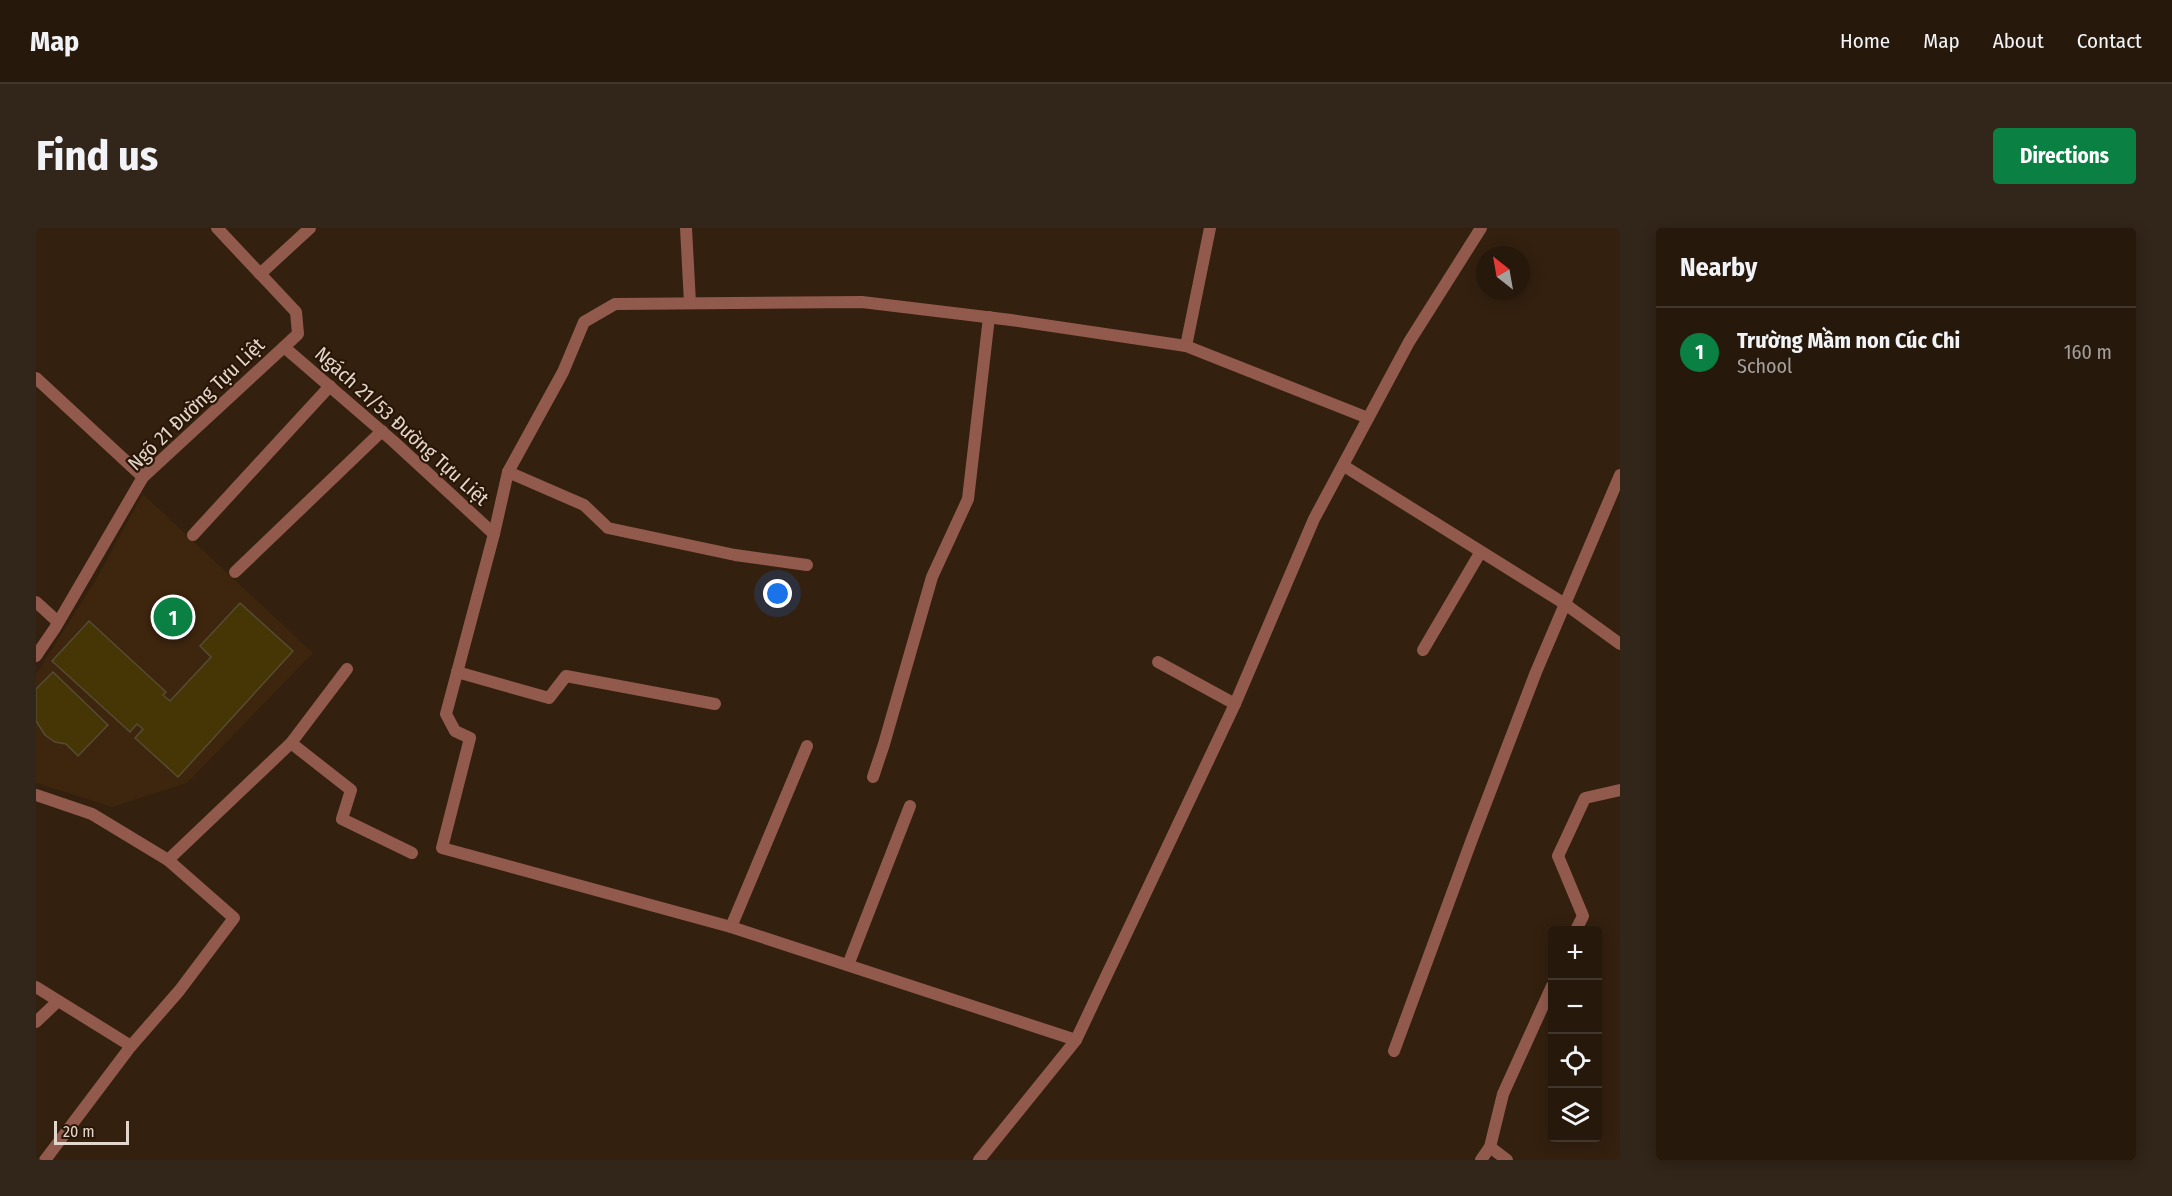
<!DOCTYPE html>
<html lang="en">
<head>
<meta charset="utf-8">
<style>
	:root { --surface:#26180b; --page:#322519; --text:#f1f3f6; --muted:#a4a09d; --line:#42372c; --accent:#0b8043 }
	body { margin:0; font-family:"Fira Sans Condensed",sans-serif; background:var(--page); color:var(--text) }
	.controls { position:absolute; right:18px; bottom:18px; display:grid; overflow:hidden; border-radius:6px; box-shadow:0 3px 15px #0003 }
	.controls button { width:54px; height:54px; display:grid; place-items:center; padding:0; border:0; border-bottom:2px solid var(--line); background:var(--surface); color:var(--text); font:30px sans-serif }
	.compass { position:absolute; left:1440px; top:18px; width:54px; height:54px; border-radius:50%; background:var(--surface); box-shadow:0 3px 15px #0003; rotate:329deg }
	.scale { position:absolute; left:18px; bottom:15px; width:75px; box-sizing:border-box; padding-left:6px; border:3px solid #e3d6cc; border-top:0; font-size:16px; line-height:21px; white-space:nowrap; color:#e3d6cc; -webkit-text-stroke:4px #291606; paint-order:stroke }
	.you { position:absolute; left:742px; top:366px; width:21px; height:21px; margin:-15px; border:4px solid #fff; border-radius:50%; background:#1a73e8; box-shadow:0 0 0 9px #1a73e833 }
	.badge { display:grid; place-items:center; width:39px; height:39px; border-radius:50%; background:var(--accent); color:#fff; font-size:20px; font-weight:700 }
	.pin { position:absolute; translate:-50% -50%; border:3px solid #fff; box-shadow:0 2px 6px #0006 }
	.list { margin:0; padding:0; list-style:none }
	h2 { display:flex; justify-content:space-between; align-items:center; height:78px; margin:0; padding:0 24px; font-size:26px }
	h2 small { font-size:20px; font-weight:400; color:var(--muted) }
	.list li { display:grid; grid-template-columns:39px 1fr auto; gap:18px; align-items:center; box-sizing:border-box; height:90px; padding:0 24px; border-top:2px solid var(--line) }
	.list b { display:block; font-size:22px; white-space:nowrap }
	.list p { margin:0; font-size:20px; white-space:nowrap; color:var(--muted) }
	.list em { font-size:20px; font-style:normal; color:var(--muted) }
	.icon { flex:none; width:33px; height:33px; fill:none; stroke:currentColor; stroke-width:2; stroke-linecap:round; stroke-linejoin:round }
	.map { position:relative; flex:none; width:1584px; height:932px; overflow:hidden; border-radius:6px }
	header { display:flex; align-items:center; gap:36px; box-sizing:border-box; height:84px; padding:0 30px; background:var(--surface); border-bottom:2px solid var(--line) }
	header strong { font-size:28px }
	nav { display:flex; gap:33px; margin-inline-start:auto; font-size:21px }
	.intro { display:flex; align-items:center; justify-content:space-between; box-sizing:border-box; height:144px; padding:0 36px }
	h1 { margin:0; font-size:42px }
	.button { padding:15px 27px; border-radius:6px; background:var(--accent); color:#fff; font-size:21px; font-weight:700 }
	main { display:flex; gap:36px; padding:0 36px }
	aside { flex:1; background:var(--surface); border-radius:6px; box-shadow:0 3px 15px #0003 }
	.map>svg:first-child { display:block }
	.built { fill:#3d250e }
	.building { fill:#473605; stroke:#564c33; stroke-width:1.5 }
	.lines { fill:none; stroke-linecap:round; stroke-linejoin:round }
	.service { stroke:#915a4d; stroke-width:12 }
	.minor { stroke:#915a4d; stroke-width:12 }
	.labels { text-anchor:middle; stroke-width:4.5; stroke-linejoin:round; paint-order:stroke }
	.street-label { font-size:20px; fill:#e3d6cc; stroke:#291606 }
</style>
</head>
<body>
<header>
<strong>Map</strong>
<nav><a>Home</a><a>Map</a><a>About</a><a>Contact</a></nav>
</header>
<div class="intro"><h1>Find us</h1><a class="button">Directions</a></div>
<main>
<div class="map">
<svg width="1584" height="932" viewBox="0 0 1584 932">
	<rect width="100%" height="100%" fill="#33200f"/>
	<path class="built" d="M107,266l170,159 -126,130 -75,24 -76,-24v-109l59,-93z"/>
	<g class="building">
		<path d="M204,375l53,48 -115,126 -43,-39 8,-9 -6,-5 -7,8 -78,-71 37,-40 77,71 -3,3 7,6 41,-44 -11,-11z"/>
		<path d="M17,444l55,53 -30,31 -12,-12 -11,-2 -10,-7 -9,-14v-32z"/>
	</g>
	<g class="lines">
		<g class="service">
			<path d="M650,0l4,75"/>
			<path d="M224,46l50,-46"/>
			<path d="M1150,118l24,-118"/>
			<path d="M248,119l109,94 101,93"/>
			<path d="M0,150l107,99"/>
			<path d="M1308,238l221,138 55,40"/>
			<path d="M472,244l76,33 24,23 127,27 72,10"/>
			<path d="M157,307l137,-149"/>
			<path d="M199,344l147,-141"/>
			<path d="M0,374l22,20"/>
			<path d="M1387,422l57,-97"/>
			<path d="M0,428l19,-28 88,-151 155,-143 -2,-22 -79,-84"/>
			<path d="M1122,434l77,42"/>
			<path d="M421,444l92,26 17,-22 149,28"/>
			<path d="M255,515l60,47 -9,29 70,34"/>
			<path d="M837,549l11,-33 48,-167 36,-78 21,-182"/>
			<path d="M0,567l56,19 76,46 66,58 -55,73 -48,55 -86,114"/>
			<path d="M132,632l123,-117 56,-74"/>
			<path d="M695,699l76,-181"/>
			<path d="M1540,702l7,-14 -25,-60 27,-58 35,-8"/>
			<path d="M812,737l62,-159"/>
			<path d="M0,759l95,59"/>
			<path d="M0,794l22,-21"/>
			<path d="M1040,812l-345,-113 -289,-79 28,-110 -15,-7 -9,-17 48,-180 14,-62 55,-100 21,-50 31,-18 247,-2 149,18 175,26 182,72"/>
			<path d="M1358,823l78,-212 64,-167 84,-197"/>
			<path d="M1454,919l17,13"/>
			<path d="M1445,932l9,-13 13,-53 49,-108"/>
		</g>
		<path class="minor" d="M943,932l97,-120 159,-336 79,-185 95,-177 72,-114"/>
	</g>
	<g class="labels">
		<g class="street-label">
			<text transform="translate(160 176) rotate(-44)" y="7">Ngõ 21 Đường Tựu Liệt</text>
			<text transform="translate(366 198) rotate(42)" y="7">Ngách 21/53 Đường Tựu Liệt</text>
		</g>
	</g>
</svg>
<div class="controls">
<button>+</button>
<button>−</button>
<button><svg class="icon" aria-label="locate" viewBox="0 0 24 24"><circle cx="12" cy="12" r="6"/><path d="M12 2v4M12 18v4M2 12h4M18 12h4"/></svg></button>
<button><svg class="icon" aria-label="layers" viewBox="0 0 24 24"><path d="M12 4l9 5-9 5-9-5zM3 14l9 5 9-5"/></svg></button>
</div>
<svg class="compass" viewBox="-18 -18 36 36"><path d="M0-13l5 13h-10z" fill="#e53935"/><path d="M0 13l5-13h-10z" fill="#a4a09d"/></svg>
<div class="scale">20 m</div>
<div class="you"></div>
<div class="pin badge" style="left:137px;top:389px">1</div>
</div>
<aside>
<h2>Nearby<small></small></h2>
<ul class="list">
<li><span class="badge">1</span><div><b>Trường Mầm non Cúc Chi</b><p>School</p></div><em>160 m</em></li>
</ul>
</aside>
</main>
</body>
</html>
